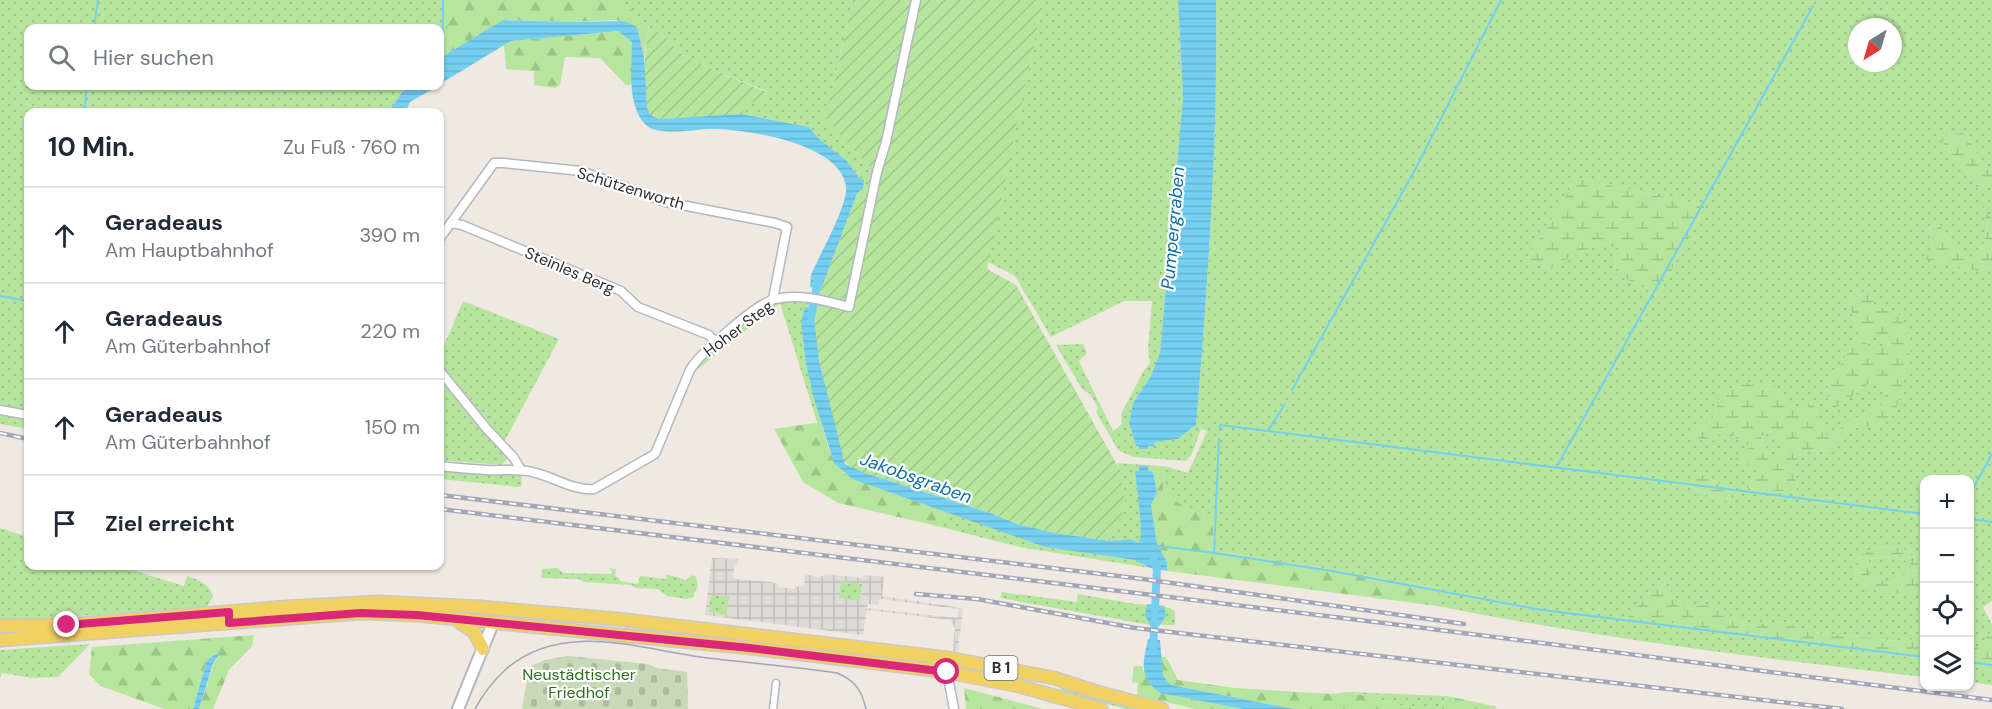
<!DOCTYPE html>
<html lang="de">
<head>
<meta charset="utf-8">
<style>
	:root { --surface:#fff; --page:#f6f6f7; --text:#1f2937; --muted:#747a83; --line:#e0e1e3 }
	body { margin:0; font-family:"DM Sans",sans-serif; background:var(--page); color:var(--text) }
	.controls { position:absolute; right:18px; bottom:18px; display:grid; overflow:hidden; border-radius:12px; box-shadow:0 2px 4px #0004 }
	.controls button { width:54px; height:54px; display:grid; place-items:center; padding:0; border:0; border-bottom:2px solid var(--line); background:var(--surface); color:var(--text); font:30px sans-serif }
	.compass { position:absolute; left:1848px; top:18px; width:54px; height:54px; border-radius:50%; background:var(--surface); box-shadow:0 2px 4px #0004; rotate:217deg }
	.stop { position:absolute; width:18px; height:18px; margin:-14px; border:4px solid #db2777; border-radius:50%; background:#fff }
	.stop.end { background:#db2777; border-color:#fff; box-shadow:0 2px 6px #0008 }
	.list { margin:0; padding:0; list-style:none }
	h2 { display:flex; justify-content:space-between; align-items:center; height:78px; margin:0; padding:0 24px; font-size:26px }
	h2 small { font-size:20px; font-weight:400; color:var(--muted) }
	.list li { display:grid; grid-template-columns:39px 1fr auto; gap:18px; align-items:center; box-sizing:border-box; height:96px; padding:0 24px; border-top:2px solid var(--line) }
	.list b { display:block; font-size:22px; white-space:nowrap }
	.list p { margin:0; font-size:20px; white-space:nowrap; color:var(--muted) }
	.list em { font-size:20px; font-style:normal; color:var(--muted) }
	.icon { flex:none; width:33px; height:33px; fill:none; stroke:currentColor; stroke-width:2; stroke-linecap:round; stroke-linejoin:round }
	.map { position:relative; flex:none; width:1992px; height:709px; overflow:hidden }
	.search { position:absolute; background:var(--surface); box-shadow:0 2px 4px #0004; left:24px; top:24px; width:420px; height:66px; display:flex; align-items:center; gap:15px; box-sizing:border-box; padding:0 21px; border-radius:12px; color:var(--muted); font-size:22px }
	.panel { position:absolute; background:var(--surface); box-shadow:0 2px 4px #0004; left:24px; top:108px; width:420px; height:462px; border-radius:12px }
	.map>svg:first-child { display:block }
	.grass { fill:url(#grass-dots); fill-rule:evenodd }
	.forest { fill:url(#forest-firs) }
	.wetland { fill:url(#wetland-marsh); fill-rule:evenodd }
	.cemetery { fill:url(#cemetery-stones) }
	.garden { fill:url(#garden-furrows) }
	.plaza { fill:url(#plaza-grid); fill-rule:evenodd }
	.water { fill:url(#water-rules) }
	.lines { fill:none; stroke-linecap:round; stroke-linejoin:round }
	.stream { stroke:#75cff0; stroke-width:2 }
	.canal { stroke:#75cff0; stroke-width:8 }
	.pedestrian-casing { stroke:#b4b7c1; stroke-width:9 }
	.minor-casing { stroke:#b4b7c1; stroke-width:11 }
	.tertiary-casing { stroke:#b4b7c1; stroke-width:14 }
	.primary-casing { stroke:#c9c9c9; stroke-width:15 }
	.pedestrian { stroke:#fff; stroke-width:6 }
	.minor { stroke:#fff; stroke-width:8 }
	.tertiary { stroke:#fff; stroke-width:10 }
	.primary { stroke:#f2d163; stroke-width:12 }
	.tram { stroke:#a3a6b8; stroke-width:1.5 }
	.rail-casing { stroke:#a3a6b8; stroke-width:4.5 }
	.rail { stroke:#fff; stroke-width:2; stroke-dasharray:7; stroke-linecap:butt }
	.route { stroke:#db2777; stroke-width:8 }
	.labels { text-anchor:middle; stroke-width:4.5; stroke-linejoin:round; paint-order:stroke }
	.shield { fill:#fff; stroke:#6d6d6d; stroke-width:1.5 }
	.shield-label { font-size:15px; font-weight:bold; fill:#2e2e2e }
	.street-label { font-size:16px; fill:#2e2e2e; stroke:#fff }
	.park-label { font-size:16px; fill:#2c6e1b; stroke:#fff }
	.water-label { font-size:18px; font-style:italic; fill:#0d6fa3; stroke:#fff }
</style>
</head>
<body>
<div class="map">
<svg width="1992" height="709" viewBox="0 0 1992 709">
	<defs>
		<pattern id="grass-dots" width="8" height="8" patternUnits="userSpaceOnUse" patternTransform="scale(1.5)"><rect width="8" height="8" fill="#b6e59e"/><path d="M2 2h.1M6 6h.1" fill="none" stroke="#9dc588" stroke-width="1.8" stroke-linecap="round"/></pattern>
		<pattern id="forest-firs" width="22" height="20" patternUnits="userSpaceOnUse" patternTransform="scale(1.5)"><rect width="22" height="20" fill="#b6e59e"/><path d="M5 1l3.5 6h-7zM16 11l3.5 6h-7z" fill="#9dc588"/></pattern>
		<pattern id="wetland-marsh" width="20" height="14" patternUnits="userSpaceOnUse" patternTransform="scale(1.5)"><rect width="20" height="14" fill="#b6e59e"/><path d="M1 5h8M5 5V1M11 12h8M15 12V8" fill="none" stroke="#9dc588"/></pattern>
		<pattern id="cemetery-stones" width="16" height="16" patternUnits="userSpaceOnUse" patternTransform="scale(1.5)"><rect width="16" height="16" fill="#c8d9b8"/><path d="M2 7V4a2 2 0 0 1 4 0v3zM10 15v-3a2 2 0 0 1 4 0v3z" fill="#acbb9e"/></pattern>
		<pattern id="garden-furrows" width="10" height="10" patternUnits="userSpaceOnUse" patternTransform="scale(1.5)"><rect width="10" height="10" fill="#b6e59e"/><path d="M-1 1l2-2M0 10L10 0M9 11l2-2" fill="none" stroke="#9dc588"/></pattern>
		<pattern id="plaza-grid" width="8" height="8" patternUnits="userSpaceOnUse" patternTransform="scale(1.5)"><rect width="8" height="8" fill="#dfdcd8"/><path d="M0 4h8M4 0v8" fill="none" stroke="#c0bdba"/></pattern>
		<pattern id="water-rules" width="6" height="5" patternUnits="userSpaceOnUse" patternTransform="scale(1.5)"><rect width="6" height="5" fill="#75cff0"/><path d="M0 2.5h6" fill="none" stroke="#66b2ce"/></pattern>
	</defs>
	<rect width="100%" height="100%" fill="#efe9e1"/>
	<g class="grass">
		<path d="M0,0h444l5,30 -9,22v-24h-412v58h381l-7,6 -13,20h-361v317l-28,-5z"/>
		<path d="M610,0h243l-23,100 -9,13 49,54 -3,28 -10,-1 6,-6 -4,-10 -12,-17 -30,-24 -8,-10 -67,-13 7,-13 20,-9 -53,-21 -33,-16 -21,-21 -13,-7 -17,-17z"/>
		<path d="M1043,0h135l5,98 -23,255 -9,23 -18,27 -4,20 7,23h3l1,3h7l1,-3h6l1,-4 23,-3 18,-14c12,-142 22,-283 20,-425h776v171l-8,-3 -18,-36 -28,4 41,54 13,-13v42l-12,-15 8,18 -7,34 -13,5 -24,-27 -3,-9 -11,3 4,20 -9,11 54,12 13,-4v334l-9,6 9,17v7l-14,16 -8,1v-168h-46v151l-16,11 -105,-11 -16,-9 -41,3 -35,-20 -21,1 -18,-9 -5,-23 -38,42 295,43v18c-163,-19 -326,-39 -487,-71l4,-18 -227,-38 -1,-35 -23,-4 -27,-20 1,-25 24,7 19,-42 -6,-2 -9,25 -6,7 -53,-4 -15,-7 -22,-38 2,-4 -8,-14 -8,-5 -26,-44 27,-1 4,9 -8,8 34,70 9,-7 -1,-10 22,-42 7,-9 -2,-13 4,-49h-28l-73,36 -36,-61 -27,-14zM1857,27h36v36h-36zM1577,178l128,28 -47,90 -42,-23 -1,-25 -14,-5 -53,25 -22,-8zM1869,287l5,17 27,12 11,28 -16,68 -20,14 -26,2 -20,24 -29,-1 -6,14 2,28 -50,-5 11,-18 -24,-12 16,-11 -26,-17 -14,13 -18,-8 21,-17 8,-23 18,-12 37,3 14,19 14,5 10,-10 10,37 63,-35 -9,-25 -45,33 -8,-18 33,-58 -9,-31zM1697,472l44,23 -19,7 -42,-20 13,-1zM1873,547l30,1 16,14 -5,32 -35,-2 -23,-12 -1,-19z"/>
		<path d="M784,300l37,2 -7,22 -1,-15 -12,14 5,41 15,58h-4l-37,-119 -87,70c18,-26 62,-63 91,-73z"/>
		<path d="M463,301l96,38 -54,101 -4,-3 -61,-74v-8z"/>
		<path d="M1873,333l18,11 -19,7 -9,-13z"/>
		<path d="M440,374l67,82 -1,5 -5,4 -61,-5z"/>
		<path d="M1773,431l14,17 -19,14 -7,-27z"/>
		<path d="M1117,463l42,3 -6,6h-6l-8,-6v5h-4c1,15 10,62 4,72l-9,-4 -20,2 15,-35 -4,-34z"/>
		<path d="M440,470l82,6 -1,11 -81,-8z"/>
		<path d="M947,512l98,35 90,13 15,8 -131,-21 -82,-21z"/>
		<path d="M0,528l28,9v29h91l65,20 3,-10c12,4 22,7 26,20l-5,9 -5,3 -203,13z"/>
		<path d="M1900,555l12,11 -20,18 -23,-8v-17z"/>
		<path d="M558,568l5,5 48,1 1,-3 -3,-3 7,1 -1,7 4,2 1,3 18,3 2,-8 27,3 -1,-5 20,6 7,-5 3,2 2,9 -5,11 -6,2 -20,-3 -9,-7 -22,-1 -4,-3 -48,-3 -5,-3 -38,-1 1,-9z"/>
		<path d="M841,581l21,3 -2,17 -22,-3z"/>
		<path d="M1002,592l75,10 1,-8 57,10 29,2 11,5v14h-25l-150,-27z"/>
		<path d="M711,594l18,3 -2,18 -19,-3z"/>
		<path d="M90,644l-32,33 -27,1 -29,-5 -2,6v-29z"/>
		<path d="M1970,665l17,3 5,5v12l-22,-3z"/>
		<path d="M1062,686l76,23h-13l-64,-18z"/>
		<path d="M1349,692l98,4 -10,13h-22z"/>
	</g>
	<g class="forest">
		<path d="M444,0h166l22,10 17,17 -5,29 -7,-29 -21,-7 -43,2 -69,-2 -64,38v-6l8,-22z"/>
		<path d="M618,31l14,11v42l-6,1 -26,-27 -35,-1 -5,28 -5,3 -21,-3v-14l-28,-2 -2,-24 7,-4z"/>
		<path d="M821,422c8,26 8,40 31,57l95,33 -10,14 -99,-23 -35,-21 -29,-53z"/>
		<path d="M1159,466h5l-1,25 27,20 23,4 1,35 227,38 -4,18 -270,-35v-9l-10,-18 -6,-39 6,-13 -4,-20z"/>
		<path d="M254,635l-2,11 -23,24 -16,39h-14l15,-45 6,-12 -13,8 -14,49h-28l-65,-23 -11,-12 3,-27z"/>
		<path d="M1160,657h6l12,23 57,8 97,6 17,-2 66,17h-121l-123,-24 -8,-8z"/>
		<path d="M1134,666h8c4,12 7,19 18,27l83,16h-48l-58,-14 1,-12 -6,-1z"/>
		<path d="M964,688l79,21h-77z"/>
		<path d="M1447,696l51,11 -3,2h-58z"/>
	</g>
	<g class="wetland">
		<path d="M1966,132l18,36 8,3v6l-13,13 -41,-54z"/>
		<path d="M1577,178l128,28 -47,90 -42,-23 -1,-25 -14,-5 -53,25 -22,-8z"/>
		<path d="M1978,201l14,18v48l-13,4 -55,-12 10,-11 -4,-20 11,-3 3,9 24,27 13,-5 7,-34z"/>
		<path d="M1869,287l5,17 27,12 11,28 -16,68 -20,14 -26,2 -20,24 -29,-1 -6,14 2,28 -51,-5 12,-18 -25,-12 17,-11 -26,-17 -14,13 -19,-8 22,-17 8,-23 18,-13 37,4 14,19 14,5 10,-10 10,37 63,-35 -9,-25 -45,33 -8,-18 33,-58 -9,-31zM1873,334l17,9 1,1 -19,7 -9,-13zM1772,431l15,17 -19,13 -7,-25z"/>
		<path d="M1697,472l45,23 -20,7 -43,-21h14z"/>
		<path d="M1873,547l30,1 16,14 -5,33 -35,-3 -23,-12 -1,-19zM1899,555l13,11 -20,18 -23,-8v-17z"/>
		<path d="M1667,574l5,23 18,9 21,-1 35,20 41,-3 16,9 105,11 16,-11v28l-296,-42z"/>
		<path d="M1992,631v42l-5,-5 -17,-3v-17l8,-1z"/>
	</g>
	<path class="cemetery" d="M568,656l80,8 8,4 31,4 1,37h-166l7,-42 16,-7z"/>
	<g class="garden">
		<path d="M853,0h190l-56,269 29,16 105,187 4,34 -15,35 -56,-8 -37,-9 -24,-10 -128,-41 -14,-6 -8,-7 -24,-99 -5,-37 7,-22 -2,-13 4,-5 34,-90 10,1 3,-28 -50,-54 10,-13z"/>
		<path d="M649,27l13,7 21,21 33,16 53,22 -4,12 -16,-4 -7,13 -82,5 -10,-4c-10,-23 -5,-64 -1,-88z"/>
	</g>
	<path class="plaza" d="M712,558l26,1 -1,6h-2l-2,12 3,2 35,3 8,2v3l16,2v-3l9,1 1,-13 14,3 9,-3 35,4v-3l21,2 -2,19 81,12 -5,44 -5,-1 2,-23 -5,-8 -83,-10 -4,25 -158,-20zM841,581l21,3 -2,17 -21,-3zM711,595l18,2 -2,18 -18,-3zM880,599l78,10 -1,9 -90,-10 1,-4 10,1z"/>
	<g class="water">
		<path d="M1178,0h38c2,142 -8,283 -20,425l-18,14 -23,3 -1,4h-6v3h-9v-3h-3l-7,-23 4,-20 18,-27 9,-23 23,-255z"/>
		<path d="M503,20l70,2 51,-1 13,6 7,29 3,51 3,8 10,4 82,-5 67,13 8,10 30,24 12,17 5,2 -1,8 -6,6 -34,90 -4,5 -9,-2 1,-12c8,-19 37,-70 35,-88 -4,-44 -103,-59 -138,-58 -15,1 -51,7 -62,-4 -20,-21 -14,-57 -14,-83l-14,-11 -107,10 -71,43v-26z"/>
		<path d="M409,86h29l-28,16 -5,10h-16l13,-20z"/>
		<path d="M805,307l8,2 6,52 26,103 20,9 128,41 24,10 37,9 56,8 20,-2 9,4c5,-10 -3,-58 -4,-72h4v-6l9,1v5l5,1 4,20 -6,13 6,39 10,18v9l-17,-3 -15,-8 -90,-13 -193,-68 -18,-16 -20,-64 -8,-35 -5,-41z"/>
		<path d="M1147,604l17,2 2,10 -7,10 -9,-1 -5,-10z"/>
		<path d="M1148,639l12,1 3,36 8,9 123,24h-51l-83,-16c-22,-16 -17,-31 -12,-54z"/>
		<path d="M221,651l-8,13 -14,45h-6l14,-49z"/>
	</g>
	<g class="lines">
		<g class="stream">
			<path d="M443,0v34"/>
			<path d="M94,28l4,-28"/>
			<path d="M443,47v10"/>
			<path d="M84,112l3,-26"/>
			<path d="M0,296l28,5"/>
			<path d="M1292,390l124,-222 85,-168"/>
			<path d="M1269,429l16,-25"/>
			<path d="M1220,430v-5l48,6 656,83"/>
			<path d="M1219,439l-5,114 118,18 210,39 382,47"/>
			<path d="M1556,468l257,-462"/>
			<path d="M1970,494l22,-40"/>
			<path d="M1970,519l22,3"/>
			<path d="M1158,546l56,7"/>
			<path d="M1970,662l22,3"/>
		</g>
		<g class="canal">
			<path d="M811,317l7,-37"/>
			<path d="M1153,650l4,-81 -3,-8"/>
		</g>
		<g class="pedestrian-casing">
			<path id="pedestrian" d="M773,709l3,-26"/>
		</g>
		<g class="minor-casing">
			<g id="minor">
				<path d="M451,223l11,2 159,66 17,16 71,28 6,7"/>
				<path d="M440,238l54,-75h10l77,8 85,31 109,21 12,4 -14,72"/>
				<path d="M440,371l46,57 28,30 7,12"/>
				<path d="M0,410l28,5"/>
				<path d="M440,466c15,2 30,3 46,4 15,1 31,-2 46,2 21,4 40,19 62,17l61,-35 35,-84c10,-17 67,-67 85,-71 24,-6 51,2 74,8l28,-135 9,-30 30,-142"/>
				<path d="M947,672l7,37"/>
			</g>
		</g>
		<g class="tertiary-casing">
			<path id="tertiary" d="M458,709l35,-86"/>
		</g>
		<g class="primary-casing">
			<g id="primary">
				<path d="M458,621l16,11 9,17"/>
				<path d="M0,626l67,-1 219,-18 92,-5 102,5 137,12 331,39 106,20 43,14 65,17"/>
				<path d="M0,640l360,-27 57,2 152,15 181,18 150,18 47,6 72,14 82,23"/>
			</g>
		</g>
		<use href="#pedestrian" class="pedestrian"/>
		<use href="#minor" class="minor"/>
		<use href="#tertiary" class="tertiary"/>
		<use href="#primary" class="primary"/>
		<path class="tram" d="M475,709c8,-15 18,-28 31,-40 56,-48 130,-21 194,-12 46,6 92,9 137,16 18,7 25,18 29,36"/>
		<g class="rail-casing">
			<g id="rail">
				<path d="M0,433l28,6"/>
				<path d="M440,495l703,84 321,45"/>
				<path d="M440,509l952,115 600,76"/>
				<path d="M916,594l61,5 158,29 707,81"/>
			</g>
		</g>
		<use href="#rail" class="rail"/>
	</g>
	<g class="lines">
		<path class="route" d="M67,625l162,-13v11l131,-10 57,2 333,33 197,24"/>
	</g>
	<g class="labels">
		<rect class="shield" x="984.5" y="656" width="33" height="24" rx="4.5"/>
		<g class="shield-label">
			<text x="1001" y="673">B 1</text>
		</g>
		<g class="street-label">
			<text transform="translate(631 188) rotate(17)" y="6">Schützenworth</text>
			<text transform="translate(570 270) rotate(23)" y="6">Steinles Berg</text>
			<text transform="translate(738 328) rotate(-37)" y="6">Hoher Steg</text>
		</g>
		<g class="park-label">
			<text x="579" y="680">Neustädtischer<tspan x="579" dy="18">Friedhof</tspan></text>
		</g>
		<g class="water-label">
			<text transform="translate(1173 228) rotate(-85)" y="6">Pumpergraben</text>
			<text transform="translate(916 478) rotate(20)" y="6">Jakobsgraben</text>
		</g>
	</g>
</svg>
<div class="controls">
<button>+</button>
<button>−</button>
<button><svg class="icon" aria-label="locate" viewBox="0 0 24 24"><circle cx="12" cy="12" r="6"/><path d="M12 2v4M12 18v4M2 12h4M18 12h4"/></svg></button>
<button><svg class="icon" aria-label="layers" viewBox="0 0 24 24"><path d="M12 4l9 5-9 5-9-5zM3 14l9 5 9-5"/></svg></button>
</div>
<svg class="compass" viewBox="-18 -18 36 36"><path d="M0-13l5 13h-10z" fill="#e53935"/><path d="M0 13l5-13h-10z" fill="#747a83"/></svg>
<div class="stop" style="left:947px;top:672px"></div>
<div class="stop end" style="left:67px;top:625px"></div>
<div class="search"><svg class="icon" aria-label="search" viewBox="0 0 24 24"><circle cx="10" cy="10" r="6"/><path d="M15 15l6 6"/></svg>Hier suchen</div>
<section class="panel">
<h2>10 Min.<small>Zu Fuß · 760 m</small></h2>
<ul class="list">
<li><svg class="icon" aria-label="ahead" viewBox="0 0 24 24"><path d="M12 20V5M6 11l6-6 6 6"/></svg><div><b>Geradeaus</b><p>Am Hauptbahnhof</p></div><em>390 m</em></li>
<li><svg class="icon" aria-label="ahead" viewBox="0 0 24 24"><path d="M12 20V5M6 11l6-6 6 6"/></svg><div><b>Geradeaus</b><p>Am Güterbahnhof</p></div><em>220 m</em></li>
<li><svg class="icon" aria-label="ahead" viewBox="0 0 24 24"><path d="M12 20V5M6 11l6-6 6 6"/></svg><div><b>Geradeaus</b><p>Am Güterbahnhof</p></div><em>150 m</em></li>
<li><svg class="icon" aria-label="arrive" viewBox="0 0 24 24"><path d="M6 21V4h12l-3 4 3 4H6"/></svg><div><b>Ziel erreicht</b></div></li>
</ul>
</section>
</div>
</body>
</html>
